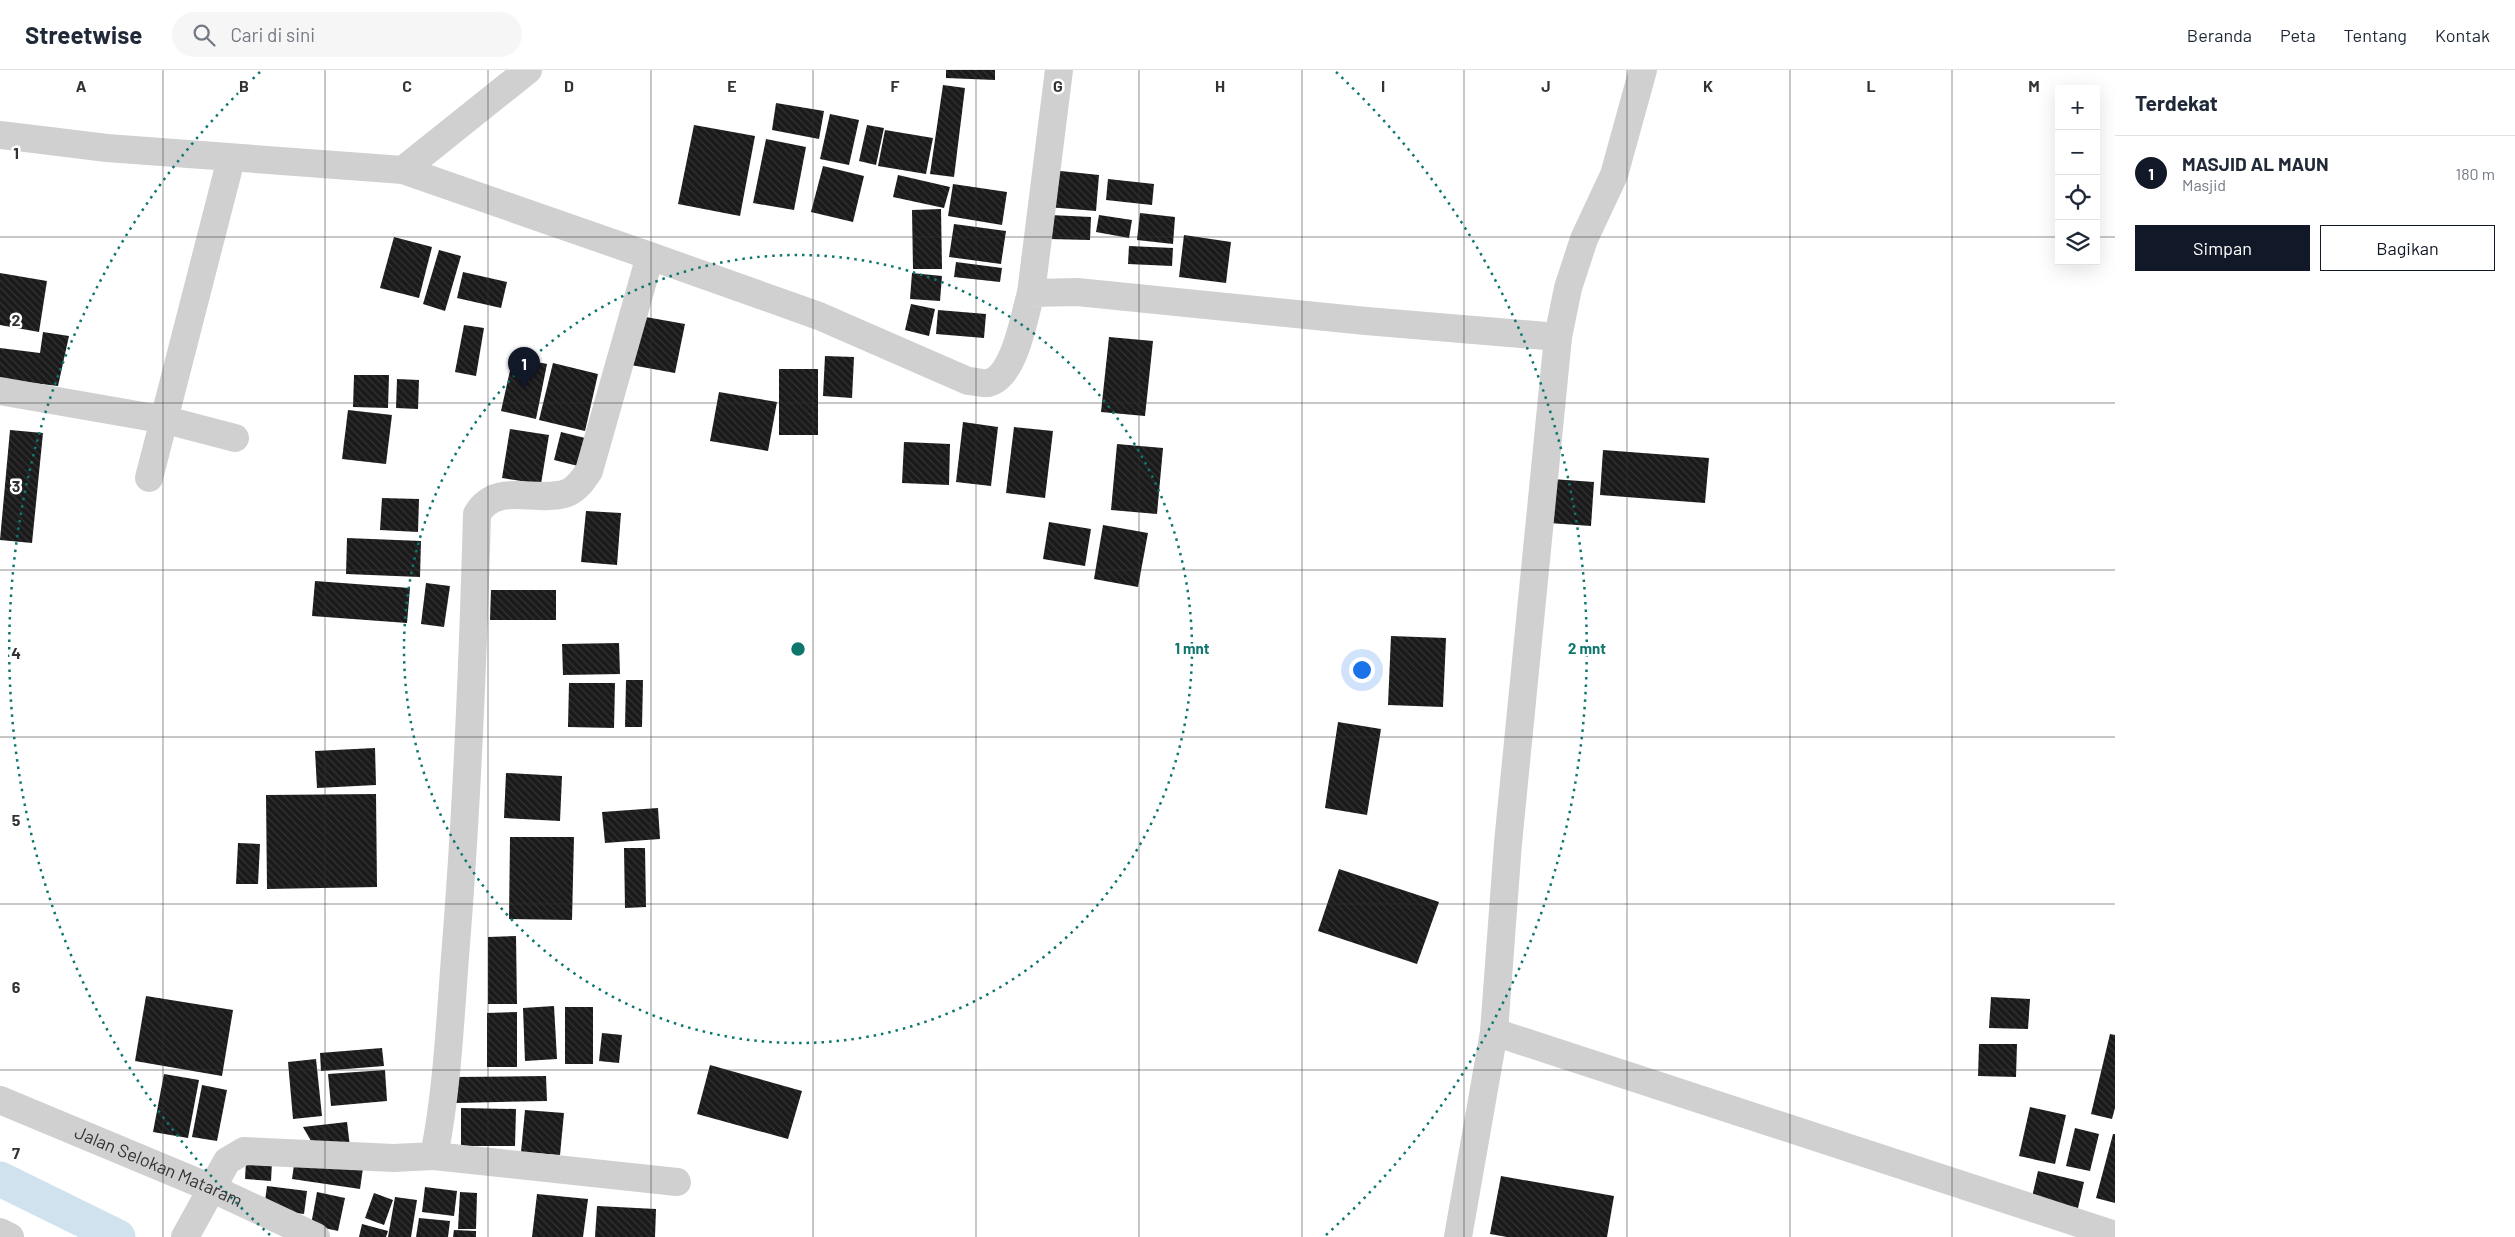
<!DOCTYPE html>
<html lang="id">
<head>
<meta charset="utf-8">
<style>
	:root { --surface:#fff; --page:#f6f6f7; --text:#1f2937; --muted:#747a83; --line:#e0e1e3; --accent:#111827 }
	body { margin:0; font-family:Barlow,sans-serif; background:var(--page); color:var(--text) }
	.controls { position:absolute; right:15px; top:15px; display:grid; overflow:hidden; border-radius:0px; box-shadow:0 5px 20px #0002 }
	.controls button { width:45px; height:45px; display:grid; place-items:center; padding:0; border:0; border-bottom:1px solid var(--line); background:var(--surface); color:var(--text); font:25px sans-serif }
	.you { position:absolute; left:1361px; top:599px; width:18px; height:18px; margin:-12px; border:4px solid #fff; border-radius:50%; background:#1a73e8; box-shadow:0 0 0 8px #1a73e833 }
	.badge { display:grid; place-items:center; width:32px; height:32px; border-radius:50%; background:var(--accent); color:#fff; font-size:16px; font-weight:700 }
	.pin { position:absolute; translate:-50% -41px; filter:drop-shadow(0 1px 2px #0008) }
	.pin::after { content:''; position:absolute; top:26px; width:18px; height:15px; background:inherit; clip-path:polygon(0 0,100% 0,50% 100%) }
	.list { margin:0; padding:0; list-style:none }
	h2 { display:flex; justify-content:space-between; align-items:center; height:65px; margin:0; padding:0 20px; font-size:21px }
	h2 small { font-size:16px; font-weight:400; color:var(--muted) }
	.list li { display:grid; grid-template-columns:32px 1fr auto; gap:15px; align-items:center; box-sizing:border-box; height:75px; padding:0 20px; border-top:1px solid var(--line) }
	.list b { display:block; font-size:19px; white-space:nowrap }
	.list p { margin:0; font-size:16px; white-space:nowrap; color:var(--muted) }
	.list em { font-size:16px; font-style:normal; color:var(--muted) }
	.actions { display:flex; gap:10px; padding:15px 20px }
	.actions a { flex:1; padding:11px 0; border:1px solid var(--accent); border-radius:0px; text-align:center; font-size:18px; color:var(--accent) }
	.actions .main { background:var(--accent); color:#fff }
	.icon { flex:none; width:28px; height:28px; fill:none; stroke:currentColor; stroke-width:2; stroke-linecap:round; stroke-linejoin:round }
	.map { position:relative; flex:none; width:2115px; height:1167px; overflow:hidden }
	header { display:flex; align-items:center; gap:30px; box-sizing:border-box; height:70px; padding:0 25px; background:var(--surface); border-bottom:1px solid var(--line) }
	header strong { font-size:24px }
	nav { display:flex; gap:28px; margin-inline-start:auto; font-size:18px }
	.search { width:350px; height:45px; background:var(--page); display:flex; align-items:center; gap:12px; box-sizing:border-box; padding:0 18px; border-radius:28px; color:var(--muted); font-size:19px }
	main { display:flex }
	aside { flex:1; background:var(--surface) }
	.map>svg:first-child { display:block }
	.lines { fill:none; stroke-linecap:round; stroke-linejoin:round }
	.canal { stroke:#cfe2ee; stroke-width:35 }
	.building { fill:url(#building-back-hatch) }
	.minor { stroke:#d0d0d0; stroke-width:28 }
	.grid { fill:none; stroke:#333; stroke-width:1; stroke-opacity:0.55 }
	.ring { fill:none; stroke:#0f766e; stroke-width:2.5; stroke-dasharray:2.5 5 }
	.labels { text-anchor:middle; stroke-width:5; stroke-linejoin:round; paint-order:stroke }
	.street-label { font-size:18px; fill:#333; stroke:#fff }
	.grid-label { font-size:16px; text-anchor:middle; font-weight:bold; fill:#333; stroke:#fff; stroke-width:5; stroke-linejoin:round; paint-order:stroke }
	.centre { fill:#0f766e; stroke:#fff; stroke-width:2.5 }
	.ring-label { font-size:15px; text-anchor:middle; font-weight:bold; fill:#0f766e; stroke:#fff; stroke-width:5; stroke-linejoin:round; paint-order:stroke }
</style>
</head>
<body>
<header>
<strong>Streetwise</strong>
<div class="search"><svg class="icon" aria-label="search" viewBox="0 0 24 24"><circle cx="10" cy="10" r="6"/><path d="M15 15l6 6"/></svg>Cari di sini</div>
<nav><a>Beranda</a><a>Peta</a><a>Tentang</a><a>Kontak</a></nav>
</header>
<main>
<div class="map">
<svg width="2115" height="1167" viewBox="0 0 2115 1167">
	<defs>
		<pattern id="building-back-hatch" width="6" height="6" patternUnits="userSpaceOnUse" patternTransform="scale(1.25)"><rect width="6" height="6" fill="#1a1a1a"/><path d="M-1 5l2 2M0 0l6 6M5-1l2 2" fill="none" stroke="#333"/></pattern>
	</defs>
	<rect width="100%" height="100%" fill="#fff"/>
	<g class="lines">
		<path class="canal" d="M0,1109l118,58"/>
	</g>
	<g class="building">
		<path d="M946,0h49v10l-49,-2z"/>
		<path d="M943,15l22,3 -11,89 -24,-3z"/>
		<path d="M776,33l48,8 -5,28 -47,-9z"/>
		<path d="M830,44l29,6 -10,45 -29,-6z"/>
		<path d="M694,55l61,11 -15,80 -62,-12z"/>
		<path d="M867,55l17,3 -8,37 -17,-4z"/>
		<path d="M885,60l48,8 -7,36 -48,-8z"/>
		<path d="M766,69l40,8 -12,63 -41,-7z"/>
		<path d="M823,96l41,10 -11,46 -42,-10z"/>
		<path d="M1051,100l48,5 -3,36 -49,-4z"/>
		<path d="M898,105l52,12 -6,21 -51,-11z"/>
		<path d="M1108,109l46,5 -2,21 -46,-5z"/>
		<path d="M953,114l54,8 -5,33 -54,-9z"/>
		<path d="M941,139l1,60h-29l-1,-59z"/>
		<path d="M1140,143l35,4 -2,27 -36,-4z"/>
		<path d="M1050,145l41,2 -1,23 -41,-1z"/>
		<path d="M1099,145l33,5 -3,18 -33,-6z"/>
		<path d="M954,154l52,7 -5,33 -52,-7z"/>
		<path d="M1184,165l47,7 -5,41 -47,-6z"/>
		<path d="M394,167l38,10 -13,51 -39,-10z"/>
		<path d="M1129,176l44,2 -1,18 -44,-2z"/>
		<path d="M439,180l22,6 -16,55 -22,-7z"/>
		<path d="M956,192l46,6 -2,14 -46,-5z"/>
		<path d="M463,202l44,10 -6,26 -44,-10z"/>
		<path d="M0,203l47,8 -8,51 -39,-7z"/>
		<path d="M912,203l30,3 -2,25 -30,-2z"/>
		<path d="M911,234l24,5 -6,27 -24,-6z"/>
		<path d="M938,240l48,4 -2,24 -48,-4z"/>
		<path d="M640,246l45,8 -10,49 -44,-8z"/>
		<path d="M464,255l20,3 -8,48 -21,-4z"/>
		<path d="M43,262l26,4 -11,50 -58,-7v-31l40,5z"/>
		<path d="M1109,267l44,4 -8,75 -44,-4z"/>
		<path d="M825,286l29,1 -2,41 -29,-2z"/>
		<path d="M513,287l34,7 -11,55 -35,-8z"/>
		<path d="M553,293l45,11 -13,57 -46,-11z"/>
		<rect x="779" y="299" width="39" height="66"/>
		<path d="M354,305h35l-1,33 -35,-1z"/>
		<path d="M397,309l22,1 -1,29 -22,-1z"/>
		<path d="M719,322l58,10 -9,49 -58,-10z"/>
		<path d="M348,340l44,5 -6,49 -44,-5z"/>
		<path d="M963,352l35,5 -7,59 -35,-4z"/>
		<path d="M1014,357l39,4 -8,67 -39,-5z"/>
		<path d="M510,359l39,6 -8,49 -39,-6z"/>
		<path d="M10,360l33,3 -11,110 -32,-3z"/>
		<path d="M561,362l28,7 -7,28 -28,-7z"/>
		<path d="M904,372l46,2 -1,41 -47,-2z"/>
		<path d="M1117,374l46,4 -6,66 -46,-4z"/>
		<path d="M1603,380l106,8 -4,45 -105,-8z"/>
		<path d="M1552,409l42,3 -3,44 -42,-3z"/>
		<path d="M382,428l37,1 -1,33 -38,-2z"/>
		<path d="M586,441l35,2 -4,52 -36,-3z"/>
		<path d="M1049,452l42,7 -6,37 -42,-7z"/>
		<path d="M1103,455l45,8 -10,54 -44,-8z"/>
		<path d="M347,468l74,3 -1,36 -74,-3z"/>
		<path d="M315,511l95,7 -3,35 -95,-7z"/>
		<path d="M426,513l24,3 -6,41 -23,-3z"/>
		<path d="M491,520h65v30h-66z"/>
		<path d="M1391,566l55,2 -3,69 -55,-2z"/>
		<path d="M619,573l1,31 -57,1 -1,-31z"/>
		<path d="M626,610h17l-1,47h-17z"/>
		<path d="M569,613h46l-1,45 -46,-1z"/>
		<path d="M1338,652l43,7 -14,86 -42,-7z"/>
		<path d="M375,678l1,37 -59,3 -2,-37z"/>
		<path d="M506,703l56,3 -2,45 -56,-3z"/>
		<path d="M376,724l1,93 -110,2 -1,-94z"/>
		<path d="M658,738l2,31 -55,4 -3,-31z"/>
		<path d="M510,767h64l-2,83 -63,-1z"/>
		<path d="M238,773l22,1 -2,40h-22z"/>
		<path d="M624,778h21l1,59 -21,1z"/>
		<path d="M1339,799l100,33 -22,62 -99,-33z"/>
		<path d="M516,866l1,68h-29v-67z"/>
		<path d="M146,926l87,14 -11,66 -87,-15z"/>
		<path d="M1991,927l39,2 -2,30 -39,-1z"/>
		<path d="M554,936l3,53 -32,2 -2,-53z"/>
		<rect x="565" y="937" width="28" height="57"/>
		<path d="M517,942v55h-30v-54z"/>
		<path d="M602,963l20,2 -3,28 -20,-2z"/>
		<path d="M2110,964l5,1v73l-3,11 -21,-5z"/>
		<path d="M1979,974h38l-1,33 -38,-1z"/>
		<path d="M382,978l2,18 -63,5 -1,-18z"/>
		<path d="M316,989l6,57 -29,3 -5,-57z"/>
		<path d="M710,995l92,26 -14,48 -91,-25z"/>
		<path d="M385,1000l2,31 -56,5 -3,-32z"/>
		<path d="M164,1004l35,6 -11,58 -35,-6z"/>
		<path d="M546,1006l1,25 -91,2v-26z"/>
		<path d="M202,1015l25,5 -10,51 -25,-4z"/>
		<path d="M2030,1037l36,8 -11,49 -36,-8z"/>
		<path d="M461,1038l55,1 -1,37h-54z"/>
		<path d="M525,1040l39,3 -4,42 -39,-3z"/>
		<path d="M347,1052l3,25 -39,-6 -8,-14z"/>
		<path d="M2075,1058l24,6 -9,37 -24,-5z"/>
		<path d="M2113,1064h2v69l-19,-5z"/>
		<path d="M295,1088l68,10 -3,21 -68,-10z"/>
		<path d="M246,1091l26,1 -1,19 -26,-2z"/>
		<path d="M2038,1101l46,11 -6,26 -46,-11z"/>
		<path d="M1501,1106l113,20 -7,41h-100l-17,-3z"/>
		<path d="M267,1116l40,5 -3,23 -40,-5z"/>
		<path d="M425,1117l32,4 -3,25 -32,-4z"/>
		<path d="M317,1122l28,6 -7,33 -27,-6z"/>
		<path d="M460,1122l17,1 -1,36h-18z"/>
		<path d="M374,1123l19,7 -9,25 -19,-7z"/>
		<path d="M537,1124l51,5 -5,38h-51z"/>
		<path d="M395,1127l22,3 -6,37h-23z"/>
		<path d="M597,1136l59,3 -1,28h-60z"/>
		<path d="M419,1148l31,3 -2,16h-32z"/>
		<path d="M362,1154l26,7 -2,6h-27z"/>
		<path d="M454,1160l22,1v6h-23z"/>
	</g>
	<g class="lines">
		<g class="minor">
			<path d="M0,65l107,13 296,22 247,86 -61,215c-6,9 -12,18 -22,22 -30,11 -70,-13 -90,21 -4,148 -10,295 -22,443 -5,66 -8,134 -21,199l-40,2 -150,-7 -17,10 -42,76"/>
			<path d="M403,100l125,-100"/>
			<path d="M650,186l169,60 149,65c6,0 14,3 20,2 27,-6 36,-67 43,-90l46,-1 289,29 192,16"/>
			<path d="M1031,223l28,-223"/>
			<path d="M0,321l166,29 69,18"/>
			<path d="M149,408l82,-319"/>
			<path d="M1494,962l621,203"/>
			<path id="s1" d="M0,1030l211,88 105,49"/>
			<path d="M434,1086l243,26"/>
			<path d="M0,1162l10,5"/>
			<path d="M1458,1167l36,-205 14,-189 50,-506 10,-49 16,-49 30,-64 29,-105"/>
		</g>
	</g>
	<path class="grid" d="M163,0v1167M325,0v1167M488,0v1167M651,0v1167M813,0v1167M976,0v1167M1139,0v1167M1302,0v1167M1464,0v1167M1627,0v1167M1790,0v1167M1952,0v1167M0,167h2059M2096,167h19M0,333h2115M0,500h2115M0,667h2115M0,834h2115M0,1000h2115"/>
	<g class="ring">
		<circle cx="798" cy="579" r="394"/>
		<path d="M270 1165A789 789 0 0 1 260 2M1336 2A789 789 0 0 1 1326 1165"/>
	</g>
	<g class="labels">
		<g class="street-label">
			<text dy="6" stroke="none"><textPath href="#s1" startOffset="172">Jalan Selokan Mataram</textPath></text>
		</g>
	</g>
	<g class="grid-label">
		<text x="81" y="22">A</text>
		<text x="244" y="22">B</text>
		<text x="407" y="22">C</text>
		<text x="569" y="22">D</text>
		<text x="732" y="22">E</text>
		<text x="895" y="22">F</text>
		<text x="1058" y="22">G</text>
		<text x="1220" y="22">H</text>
		<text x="1383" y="22">I</text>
		<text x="1546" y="22">J</text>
		<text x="1708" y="22">K</text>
		<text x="1871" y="22">L</text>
		<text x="2034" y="22">M</text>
		<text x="16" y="89">1</text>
		<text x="16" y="256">2</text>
		<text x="16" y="422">3</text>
		<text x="16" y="589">4</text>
		<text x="16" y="756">5</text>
		<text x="16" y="923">6</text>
		<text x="16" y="1089">7</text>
	</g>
	<circle cx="798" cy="579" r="8" class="centre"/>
	<g class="ring-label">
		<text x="1192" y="584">1 mnt</text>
		<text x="1587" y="584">2 mnt</text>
	</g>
</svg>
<div class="controls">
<button>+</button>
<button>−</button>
<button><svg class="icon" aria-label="locate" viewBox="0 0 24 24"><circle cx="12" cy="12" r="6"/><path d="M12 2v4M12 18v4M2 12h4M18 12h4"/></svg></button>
<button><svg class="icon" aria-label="layers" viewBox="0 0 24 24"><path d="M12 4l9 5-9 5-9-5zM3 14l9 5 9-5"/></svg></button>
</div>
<div class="you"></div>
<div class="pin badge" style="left:524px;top:318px">1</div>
</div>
<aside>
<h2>Terdekat<small></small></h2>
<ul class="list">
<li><span class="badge">1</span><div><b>MASJID AL MAUN</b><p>Masjid</p></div><em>180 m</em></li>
</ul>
<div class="actions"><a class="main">Simpan</a><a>Bagikan</a></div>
</aside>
</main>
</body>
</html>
